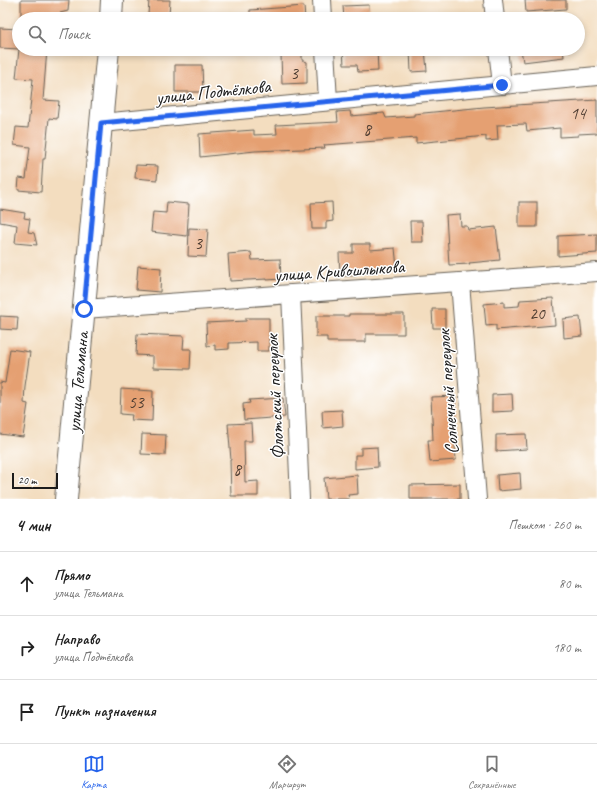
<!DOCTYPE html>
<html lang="ru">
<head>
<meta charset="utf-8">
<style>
	:root { --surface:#fff; --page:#f6f6f6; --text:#222; --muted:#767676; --line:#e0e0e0; --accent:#2563eb }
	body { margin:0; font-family:Caveat,sans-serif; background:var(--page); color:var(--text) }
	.scale { position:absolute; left:12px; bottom:10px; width:46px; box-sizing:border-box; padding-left:4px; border:2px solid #1c1c1c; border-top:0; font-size:11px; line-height:14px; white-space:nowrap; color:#1c1c1c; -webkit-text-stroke:3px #fff; paint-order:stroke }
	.stop { position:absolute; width:12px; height:12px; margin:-9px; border:3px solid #2563eb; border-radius:50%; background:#fff }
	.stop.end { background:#2563eb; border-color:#fff; box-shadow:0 1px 4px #0008 }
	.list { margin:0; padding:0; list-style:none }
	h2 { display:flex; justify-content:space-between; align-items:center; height:52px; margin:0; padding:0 16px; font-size:17px }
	h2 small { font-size:13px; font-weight:400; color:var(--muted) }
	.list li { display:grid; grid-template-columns:26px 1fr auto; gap:12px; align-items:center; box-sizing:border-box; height:64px; padding:0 16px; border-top:1px solid var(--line) }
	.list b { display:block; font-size:15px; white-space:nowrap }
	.list p { margin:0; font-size:13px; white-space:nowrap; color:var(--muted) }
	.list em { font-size:13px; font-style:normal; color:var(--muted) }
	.icon { flex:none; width:22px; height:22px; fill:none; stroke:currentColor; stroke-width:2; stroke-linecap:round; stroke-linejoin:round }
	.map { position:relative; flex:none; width:597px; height:499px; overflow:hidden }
	.search { position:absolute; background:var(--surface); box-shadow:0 2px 6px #0003; left:12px; right:12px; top:12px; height:44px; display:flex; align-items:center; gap:10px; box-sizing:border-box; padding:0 14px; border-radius:22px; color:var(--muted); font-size:15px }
	.sheet { height:244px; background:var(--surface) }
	nav { display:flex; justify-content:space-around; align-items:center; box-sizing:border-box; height:56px; border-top:1px solid var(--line); background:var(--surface); font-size:11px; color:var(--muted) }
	nav a { display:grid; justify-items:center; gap:2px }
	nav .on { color:var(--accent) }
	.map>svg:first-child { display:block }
	.building { fill:#e5a072 }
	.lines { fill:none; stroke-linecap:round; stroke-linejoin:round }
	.minor-casing { stroke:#676055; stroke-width:20 }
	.secondary-casing { stroke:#676055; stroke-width:24 }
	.minor { stroke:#fff; stroke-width:18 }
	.secondary { stroke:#fff; stroke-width:22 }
	.route { stroke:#2563eb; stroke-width:5 }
	.labels { text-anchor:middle; stroke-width:3; stroke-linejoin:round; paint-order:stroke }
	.number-label { font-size:17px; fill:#4e3d32 }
	.street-label { font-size:19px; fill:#1c1c1c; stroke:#fff }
</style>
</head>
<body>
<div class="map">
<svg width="597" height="499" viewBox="0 0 597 499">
	<rect width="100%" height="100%" fill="#fff"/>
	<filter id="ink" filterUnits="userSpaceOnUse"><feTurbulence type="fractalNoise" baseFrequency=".025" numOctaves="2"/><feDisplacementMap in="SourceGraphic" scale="8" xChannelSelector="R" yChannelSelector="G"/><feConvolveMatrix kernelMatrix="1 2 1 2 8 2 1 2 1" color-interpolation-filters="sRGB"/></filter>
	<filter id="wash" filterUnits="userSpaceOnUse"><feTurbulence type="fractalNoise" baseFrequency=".012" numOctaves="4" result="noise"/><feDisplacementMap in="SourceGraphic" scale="16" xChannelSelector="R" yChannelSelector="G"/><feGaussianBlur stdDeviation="0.9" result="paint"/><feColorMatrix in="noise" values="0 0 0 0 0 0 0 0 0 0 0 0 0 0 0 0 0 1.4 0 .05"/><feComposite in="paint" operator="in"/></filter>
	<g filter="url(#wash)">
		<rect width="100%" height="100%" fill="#f3ddbf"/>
		<g id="blocks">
			<g class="building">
				<path d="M21,0h48l-1,11 -8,2v6h-39z"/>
				<path d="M149,0h21l-1,16 -21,-1z"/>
				<path d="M525,0h41v9l-40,3z"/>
				<path d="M369,5l1,14h-26l-1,-13z"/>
				<path d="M304,6l1,13h-55v-9z"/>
				<path d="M0,28l19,1v20l-19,-1z"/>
				<path d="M19,49h28l-4,51 16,1 -2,18 -8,-1 -4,41h-2l-2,33 -23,-2 1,-12 7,1 4,-32 -16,-2 2,-18 12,1 5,-49 -17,-1z"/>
				<path d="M343,49h34l1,22 -20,1 -1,-7h-13z"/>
				<path d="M410,49h15l2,22 -16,1z"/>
				<path d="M521,49h42l1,8 -41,5z"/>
				<path d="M302,54v6l5,2v21l-25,1 -1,-29z"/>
				<path d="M175,65h27l1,27h-28z"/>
				<path d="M597,100v33l-19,1v2l-18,1v-9l-33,3 -1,-7 -29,1 1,15 -12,1v-5l-70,7v-5l-92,7 1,3 -70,3 -55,6 -1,-23 55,-4v5l23,-1 -1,-9 62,-3 -1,-10 13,-1 1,5 33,-3 2,5 28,-2v-2l70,-7z"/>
				<path d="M136,165l22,1 -1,14 -22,-2z"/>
				<path d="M167,202l22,2 -2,32 -36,-4 2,-20 13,1z"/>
				<path d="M332,202l1,19 -7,1v7h-14l-1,-26z"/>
				<rect x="519" y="202" width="18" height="25"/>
				<path d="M0,209l25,4 -1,5 6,1 -2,13 6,1 3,12 -22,-2 2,-18 -17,-3z"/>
				<path d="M460,214l1,12h6l1,4 28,-3 4,33 -31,3 1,1 -21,1 -3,-50z"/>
				<path d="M410,221h12l1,21h-12z"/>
				<path d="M189,228l19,1 -2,28 -18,-1z"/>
				<path d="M597,234v19l-39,3v-20z"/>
				<path d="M353,244h17v6l25,-2 2,20 -41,4v4h-16l-1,-23h14z"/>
				<path d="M251,252l1,8 28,-1 1,20 -14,1v-1l-37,2 -2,-27z"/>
				<path d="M138,266l23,2 -1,24 -24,-2z"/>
				<path d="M553,298l2,27 -59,5v-5l-10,1 -2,-22 20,-2v5l15,-1 1,-6z"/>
				<path d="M432,309h13v19h-12z"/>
				<path d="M349,314h55v20h-38v8h-39v-5h-11v-21h33z"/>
				<path d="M0,316l18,1 -1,13 -17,-1z"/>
				<path d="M580,317l2,19 -18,2 -1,-19z"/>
				<path d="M246,318h23v33h-12v-9l-28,1v6l-14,1v-5l-8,1 -1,-23 40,-2z"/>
				<path d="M137,334l47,2 -1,13h8l-1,20 -37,-1v-12l-17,-1z"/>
				<path d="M10,349l20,3 -5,34 -1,17 4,1 -5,33 -23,-3v-52l5,1z"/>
				<path d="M121,389l32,2 -1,30 -21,-1 1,-5 -12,-1z"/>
				<path d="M512,394l1,17 -21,1v-17z"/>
				<path d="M455,396l1,22h-3l3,42 -26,2 -2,-22h5l-2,-43z"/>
				<path d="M283,398l2,19 -41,3 -1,-16 7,-1 -1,-3z"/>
				<path d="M342,410l1,16 -20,2 -1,-17z"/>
				<path d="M251,423l1,18h-8l1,41 13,-1v15h-27l-1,-36h1l-3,-36z"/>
				<path d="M142,434l24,1 -1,20 -24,-1z"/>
				<path d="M526,434l1,15 -31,2v-16z"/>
				<path d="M377,447l1,20 -23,2v-14h6v-7z"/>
				<path d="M520,473l1,16 -23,2 -1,-16z"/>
				<path d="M357,475l1,19 -10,1 1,4h-23l-2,-21z"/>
				<path d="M460,484v15h-50v-14z"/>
			</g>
		</g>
	</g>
	<g filter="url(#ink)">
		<use href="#blocks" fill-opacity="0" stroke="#676055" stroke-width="1"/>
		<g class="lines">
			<g class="minor-casing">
				<g id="minor">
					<path d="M322,0l1,19"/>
					<path d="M493,0l2,19"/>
					<path d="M325,49l3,52"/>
					<path d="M498,49l4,36"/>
					<path d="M101,123l496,-47"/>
					<path d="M460,282l17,217"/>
					<path d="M291,294l9,205"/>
					<path d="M84,309l513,-37"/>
				</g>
			</g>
			<g class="secondary-casing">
				<g id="secondary">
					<path d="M111,19l1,-19"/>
					<path d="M66,499l42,-450"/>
				</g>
			</g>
			<use href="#minor" class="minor"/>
			<use href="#secondary" class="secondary"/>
		</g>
	</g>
	<g class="lines" filter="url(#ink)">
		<path class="route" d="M84,309l17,-186 401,-38"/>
	</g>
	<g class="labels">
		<g class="number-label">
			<text x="294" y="79">3</text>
			<text x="578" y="119">14</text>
			<text x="367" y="135">8</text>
			<text x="198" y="249">3</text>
			<text x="537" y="319">20</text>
			<text x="136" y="408">53</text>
			<text x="237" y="475">8</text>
		</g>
		<g class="street-label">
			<text transform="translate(213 91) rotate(-6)" y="7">улица Подтёлкова</text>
			<text transform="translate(339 270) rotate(-4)" y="7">улица Кривошлыкова</text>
			<text transform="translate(77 382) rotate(-85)" y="7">улица Тельмана</text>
			<text transform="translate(447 392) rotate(-94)" y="7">Солнечный переулок</text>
			<text transform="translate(274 397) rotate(-93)" y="7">Флотский переулок</text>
		</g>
	</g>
</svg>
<div class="scale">20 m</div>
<div class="stop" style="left:84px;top:309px"></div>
<div class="stop end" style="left:502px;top:85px"></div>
<div class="search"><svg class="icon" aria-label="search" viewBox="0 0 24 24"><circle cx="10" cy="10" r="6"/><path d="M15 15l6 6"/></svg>Поиск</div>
</div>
<section class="sheet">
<h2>4 мин<small>Пешком · 260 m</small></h2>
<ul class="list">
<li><svg class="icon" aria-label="ahead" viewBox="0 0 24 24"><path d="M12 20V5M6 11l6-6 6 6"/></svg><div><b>Прямо</b><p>улица Тельмана</p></div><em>80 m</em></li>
<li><svg class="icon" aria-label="right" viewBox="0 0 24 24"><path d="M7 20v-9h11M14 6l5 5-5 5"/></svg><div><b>Направо</b><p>улица Подтёлкова</p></div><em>180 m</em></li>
<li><svg class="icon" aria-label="arrive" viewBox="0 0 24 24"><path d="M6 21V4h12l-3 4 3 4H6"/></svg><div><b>Пункт назначения</b></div></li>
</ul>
</section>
<nav>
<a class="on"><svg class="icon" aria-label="map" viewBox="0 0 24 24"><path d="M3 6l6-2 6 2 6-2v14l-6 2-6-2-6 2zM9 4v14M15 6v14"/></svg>Карта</a>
<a><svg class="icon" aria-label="directions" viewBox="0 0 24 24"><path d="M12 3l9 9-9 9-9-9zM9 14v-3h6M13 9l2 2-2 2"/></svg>Маршрут</a>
<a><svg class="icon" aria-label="saved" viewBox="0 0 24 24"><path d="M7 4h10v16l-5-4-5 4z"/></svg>Сохранённые</a>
</nav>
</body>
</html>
